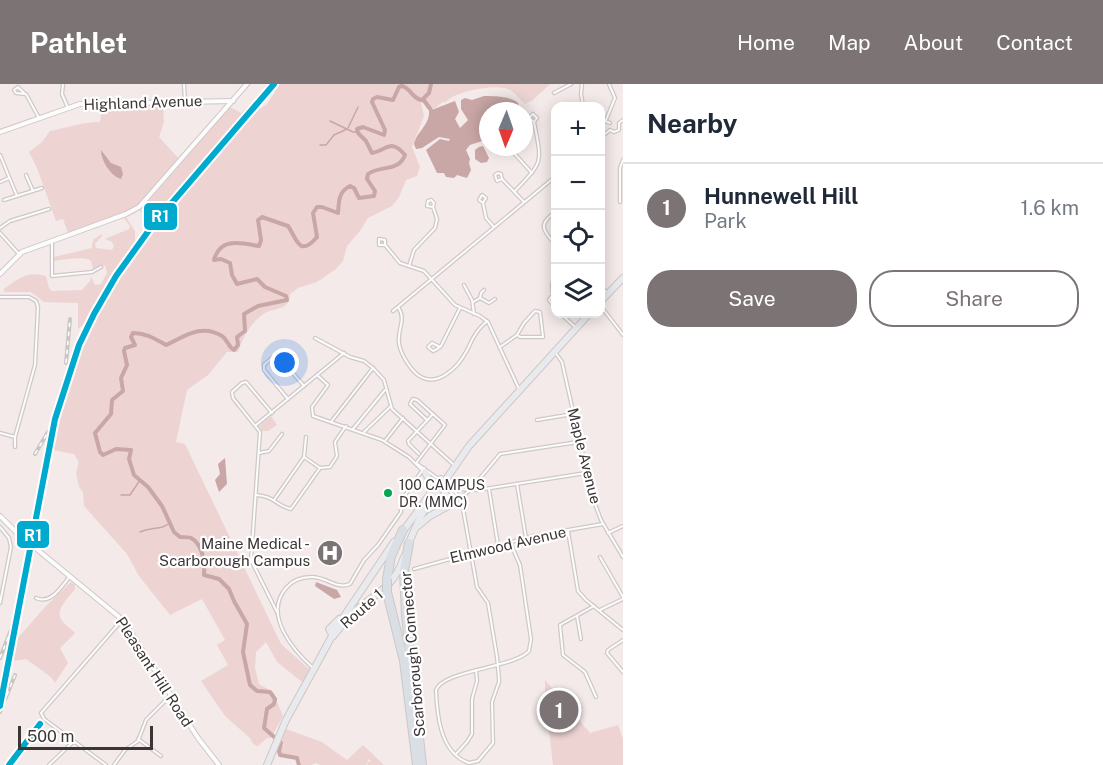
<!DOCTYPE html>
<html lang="en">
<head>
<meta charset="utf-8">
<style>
	:root { --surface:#fff; --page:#f2f2f3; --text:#1f2937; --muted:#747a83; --line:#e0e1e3; --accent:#7c7474 }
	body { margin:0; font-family:"Public Sans",sans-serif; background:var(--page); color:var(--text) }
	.controls { position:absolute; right:18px; top:18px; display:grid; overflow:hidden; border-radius:12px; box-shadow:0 3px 15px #0003 }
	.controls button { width:54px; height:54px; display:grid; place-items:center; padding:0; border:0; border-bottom:2px solid var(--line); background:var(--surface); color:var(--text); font:30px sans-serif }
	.compass { position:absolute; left:479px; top:18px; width:54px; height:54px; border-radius:50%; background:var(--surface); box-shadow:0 3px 15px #0003; rotate:182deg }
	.scale { position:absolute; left:18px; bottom:15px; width:135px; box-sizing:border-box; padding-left:6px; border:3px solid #3c3535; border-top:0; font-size:16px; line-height:21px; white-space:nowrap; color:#3c3535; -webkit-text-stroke:4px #fff; paint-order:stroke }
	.you { position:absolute; left:285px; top:279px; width:21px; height:21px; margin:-15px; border:4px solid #fff; border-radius:50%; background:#1a73e8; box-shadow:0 0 0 9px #1a73e833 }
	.badge { display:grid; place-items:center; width:39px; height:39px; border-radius:50%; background:var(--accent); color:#fff; font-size:20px; font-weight:700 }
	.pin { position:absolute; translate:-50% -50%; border:3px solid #fff; box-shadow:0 2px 6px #0006 }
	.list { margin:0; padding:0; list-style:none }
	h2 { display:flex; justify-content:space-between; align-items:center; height:78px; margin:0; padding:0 24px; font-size:26px }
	h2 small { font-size:20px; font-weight:400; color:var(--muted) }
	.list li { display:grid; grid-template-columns:39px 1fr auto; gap:18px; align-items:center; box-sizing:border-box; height:90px; padding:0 24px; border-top:2px solid var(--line) }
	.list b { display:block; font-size:22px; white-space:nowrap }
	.list p { margin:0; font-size:20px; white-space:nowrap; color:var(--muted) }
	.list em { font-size:20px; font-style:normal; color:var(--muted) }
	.actions { display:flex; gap:12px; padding:18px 24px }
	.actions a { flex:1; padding:14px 0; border:2px solid var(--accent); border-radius:24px; text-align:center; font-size:21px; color:var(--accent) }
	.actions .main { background:var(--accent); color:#fff }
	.icon { flex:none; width:33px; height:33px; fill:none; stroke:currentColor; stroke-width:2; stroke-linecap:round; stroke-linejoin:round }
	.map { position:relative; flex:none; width:623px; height:681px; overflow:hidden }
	header { display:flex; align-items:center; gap:36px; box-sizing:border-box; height:84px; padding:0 30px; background:var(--accent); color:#fff }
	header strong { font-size:28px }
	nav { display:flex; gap:33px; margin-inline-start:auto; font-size:21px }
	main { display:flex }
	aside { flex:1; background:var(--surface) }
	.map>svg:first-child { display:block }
	.green { fill:#edd4d3 }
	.water { fill:#c9a7a6 }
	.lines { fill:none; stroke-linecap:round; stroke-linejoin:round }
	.stream { stroke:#c9a7a6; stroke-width:1.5 }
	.river { stroke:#c9a7a6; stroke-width:4 }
	.minor-casing { stroke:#cfc8c8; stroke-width:4.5 }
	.tertiary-casing { stroke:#cfc8c8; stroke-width:6 }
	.primary-casing { stroke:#ccc8c7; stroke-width:8 }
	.motorway-casing { stroke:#ccc8c7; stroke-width:10 }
	.minor { stroke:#fdfcfc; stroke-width:2 }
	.tertiary { stroke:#fdfcfc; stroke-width:4 }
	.primary { stroke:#e8eaee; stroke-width:6 }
	.motorway { stroke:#dadee5; stroke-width:8 }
	.rail-casing { stroke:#c8c6c5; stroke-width:4 }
	.rail { stroke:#fff; stroke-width:1.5; stroke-dasharray:4.5; stroke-linecap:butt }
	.motorway-bridge-casing { stroke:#ccc8c7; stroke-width:10; stroke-linecap:butt }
	.motorway-bridge { stroke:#dadee5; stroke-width:8 }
	.rail-1-casing { stroke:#fff; stroke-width:10 }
	.rail-1 { stroke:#00a9ce; stroke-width:6 }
	.bus-dot { fill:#00a651; stroke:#fff; stroke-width:2 }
	.labels { text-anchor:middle; stroke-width:4.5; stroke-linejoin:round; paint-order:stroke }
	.bus-label { font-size:14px; fill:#3c3535; stroke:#fff; text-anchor:start }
	.street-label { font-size:15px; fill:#3c3535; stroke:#fff }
	.poi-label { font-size:15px; fill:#3c3535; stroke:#fff; text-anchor:end }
	.line-badge { stroke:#fff; stroke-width:2 }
	.badge-label { font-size:16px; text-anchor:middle; font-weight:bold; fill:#fff }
</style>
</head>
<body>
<header>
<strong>Pathlet</strong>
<nav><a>Home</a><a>Map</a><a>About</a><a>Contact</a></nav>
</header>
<main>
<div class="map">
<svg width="623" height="681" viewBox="0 0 623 681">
	<rect width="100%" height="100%" fill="#f3eae9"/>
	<g class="green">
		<path d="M280,0h270l-17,16 -8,4c-5,-4 -10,-12 -17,-15 -13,-5 -54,2 -63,14l-1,-2 -9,7 -8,1 -4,-6h-2l3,13 -12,31 8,20 -3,9 -11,4 -7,17 -7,9 -24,12 -8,13 -13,15 -4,15 -7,8 -19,13 -19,6 -8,6c-1,19 -16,12 -28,21 -11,8 -20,24 -24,37h-11l-19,23 -21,15 -11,52 9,2 96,200 29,26 -8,12 -25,-20 -11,-20 -10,10 -1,16 4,16 14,8 10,24 -12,22h-4l-9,8 -5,-2 -3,-6 -25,-22 -24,-35 27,-16 -11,-20 8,-5 -23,-41 -32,16 -31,-39 -12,-22 -43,-48 -1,-14 -4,-5 -3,-14 3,-11 -5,-8 -21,-4c9,-42 18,-84 36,-122 22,-47 53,-85 86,-123 26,-32 53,-63 80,-93l12,-8z"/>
		<path d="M252,19l2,1 -101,117 -13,-10 90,-104 11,6z"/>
		<path d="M163,20l1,18 -5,15 21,23 -35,41 -13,9 -64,23 -5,-14 -7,2 -19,-53 -8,-16 13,-10 8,-11c17,-3 32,-9 50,-9l2,-16z"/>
		<path d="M126,133l9,14v10l-32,48 -19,35 -6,5v-26l-34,-1 -13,-10h-27v-3c16,-11 22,-18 42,-13l3,12 3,3 30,-1 8,-9 1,-4 4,8 6,-1 6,-11 -2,-8 -12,4c-1,-3 -1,-7 -3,-9 -6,-4 -29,0 -36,1v-4l38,-9c1,-12 2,-7 9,-14l1,2 -7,8 1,4 16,2 2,-4 -2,-4 -7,-3 24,-10 1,-3 -6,-8z"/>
		<path d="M271,332l6,9 -9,6h-6l-3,-5z"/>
		<path d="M71,498l4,3v4c-5,7 -20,20 -14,30 2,5 10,9 14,14l-15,15 8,15 -13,20 -4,-6 -25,-18 -13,2 5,-23 27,-31z"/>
		<path d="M545,596l45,53 28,-8 5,14v26h-70l-8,-69z"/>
		<path d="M286,645l36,13 25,18 16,-15 21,20h-16l-1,-2 4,-2 -2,-2 -3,6h-46l-4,-2 -5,2h-11l1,-4c-7,-6 -14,-3 -21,-9l1,-6 3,-1 -3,-5z"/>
	</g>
	<g class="water">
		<path d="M484,12c10,0 26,0 34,7l1,3 -2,5h-29v28l-18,6 -4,5 4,9 -1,4 2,7 -4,8 -10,-3 -3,3 -8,-1 -2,-4h-7l-11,-23 14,-11 9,2 1,-2 -11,-2 -17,11 -6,1 -2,-5c3,-13 16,-19 15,-33l26,-10 4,11 -4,7 5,9 8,-8 -7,-11v-9l4,-2 7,2z"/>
		<path d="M479,63l4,-1 6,12 -2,4 -6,1 -6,-4v-9z"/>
		<path d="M101,66l10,13 10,4 2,7 -2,5c-10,-3 -20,-18 -20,-29z"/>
		<path d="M225,374l2,26 -8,8 -4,-12 5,-6 -2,-10z"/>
		<path d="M316,498l21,8 4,7 -7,2 -19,-13z"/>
	</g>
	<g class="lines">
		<g class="stream">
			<path d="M330,37l23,11h4"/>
			<path d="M348,44l10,-21"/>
			<path d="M320,61h6l8,-10 13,-6"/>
			<path d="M121,411h9l10,-15"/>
			<path d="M140,448c11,-5 23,-2 31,-10"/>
		</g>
		<g class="river">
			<path d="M423,15l8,11"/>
			<path d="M299,681l-2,-7 -17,-3 -1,-4 2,-8 -17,-15 3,-19 7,-5 1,-5 -5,-7 -13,-1 -7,-6 -7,-33 4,-28 -13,-23 -5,-12 -10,-10 -15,-4c1,-11 -1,-31 -13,-37 -1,-1 -9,-1 -11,-1l-6,-5 -12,-26 -14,-19 -14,-12 -5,-16 2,-9 -15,-1 -13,6 -3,-3 -5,-19 16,-19 1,-14 11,-9 -2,-13 6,-13 -3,-14 1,-3 10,-3 -4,-8 2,-4c13,0 22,6 33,12 18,-8 35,-22 56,-9 6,4 6,11 12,14l4,-5 -1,-8 8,-6 -1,-17 14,-8 29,-6 -1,-4 -21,-9 -8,-8 -20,5 -5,-9 -2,-12 -9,-4 -7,1c6,-23 27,-17 45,-14l2,-6 -3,-20 4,-3 26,9c9,13 11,32 29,11l-4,-24 4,-6h5l16,6c1,-11 0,-21 12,-27l4,2 5,10 15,-2 1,-5 -8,-12 1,-5c12,-9 31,-2 37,-19 -14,-17 -18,-5 -33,-2l-6,-12 -8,-8 -1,-4 6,-2 21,8 1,-5 -13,-28 1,-3 4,-2 16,3 6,-13 3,-1c9,2 10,13 20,14l7,-7 2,-9"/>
		</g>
		<g class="minor-casing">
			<g id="minor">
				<path d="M63,0l-1,10 6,14"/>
				<path d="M184,0l1,17"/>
				<path d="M582,0l-1,10 2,12"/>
				<path d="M18,3l7,7 -9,-1 -2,-3z"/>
				<path d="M554,9l17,-9"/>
				<path d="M26,10l13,24"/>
				<path d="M553,30l3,-1"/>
				<path d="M600,35l10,4"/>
				<path d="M606,36l9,-22 -6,-14"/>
				<path d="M600,54l10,-8 4,2 5,-2v-7l4,-3"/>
				<path d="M507,63l1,4 5,1 19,21"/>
				<path d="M0,71l17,41"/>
				<path d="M26,91l7,16"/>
				<path d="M502,95l-5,2 -2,-6 3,-2 3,1 1,5 22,23"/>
				<path d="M0,98l9,-4"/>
				<path d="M515,107c29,-31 27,-27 19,-69l3,-4 -4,-4 -4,4 5,4"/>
				<path d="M4,116l38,-12"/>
				<path d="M620,118v-34l3,-8"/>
				<path d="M483,119l-4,-3 3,-5 4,3 -3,5 3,15 8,9"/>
				<path d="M556,128c-20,12 -12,20 0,33"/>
				<path d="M0,144l10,-7 39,-12"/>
				<path d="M0,149l19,21"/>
				<path d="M52,157v35l40,-4 9,-5"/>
				<path d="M385,161h-6v-6l6,1v5l15,18 24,8 31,34 25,11 8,6 31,67"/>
				<path d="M409,182l5,-16 21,-22 2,-9 -4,-12 1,-4 -3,-3 -3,1 -1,5 6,1"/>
				<path d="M600,200l6,8"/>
				<path d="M464,201l8,15 2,14"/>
				<path d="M553,212l-1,-12 4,-9"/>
				<path d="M0,213h29l7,4 2,6 -3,58 -20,72 -15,-4"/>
				<path d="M556,213h-5l-2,3 7,8"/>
				<path d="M480,214l1,-5 3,-3"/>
				<path d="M473,218l7,-4 9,5 6,-4"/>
				<path d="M600,221l23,30"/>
				<path d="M398,223c9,13 -1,22 1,36 1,10 11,26 19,32 19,14 40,-8 48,-23 4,-6 5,-12 9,-17 3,-6 8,-10 12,-14"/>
				<path d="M393,227l163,-135"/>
				<path d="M535,227l5,1 3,25h-23l-3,-2 7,-12z"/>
				<path d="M561,230l13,12"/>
				<path d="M315,254l35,19 14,4 9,7 11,12 8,29 61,55"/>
				<path d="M440,263l-8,-4 -4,4 5,4c3,-1 6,-3 8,-5l19,-38"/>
				<path d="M500,263l17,-12"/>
				<path d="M555,268l7,10 30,134 9,24 22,37"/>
				<path d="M317,291l11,10 -16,22 1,9 69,24 27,17 13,13"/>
				<path d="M288,315l-24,-29v-5l9,-8 7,1 24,28"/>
				<path d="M272,329l-26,-31 -4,1 -10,9 1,6 27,34 -9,128 26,52"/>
				<path d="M537,336l36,-6"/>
				<path d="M331,338l42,-54"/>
				<path d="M256,341l88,-72"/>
				<path d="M353,345l32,-39"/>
				<path d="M364,348l26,-25"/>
				<path d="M385,357l18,-23"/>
				<path d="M15,363v-9"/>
				<path d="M259,369l10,-2 13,-17"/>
				<path d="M419,370l-10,-10 -1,-3 25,-27"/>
				<path d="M304,373l16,11 10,-1 7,-11 -2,-14 11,-16"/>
				<path d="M416,379l24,17"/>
				<path d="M416,379l29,-38 -28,-25 -4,-1 -3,5 17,16"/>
				<path d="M445,399l12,11 6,15 14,78 11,16 9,54 2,22v3l-7,20 1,41 -15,18 -9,2c-29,-10 -32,-48 -33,-73 7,-20 78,-22 93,-39l2,-12 -11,-74 -10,-23"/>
				<path d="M517,400l9,54"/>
				<path d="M444,402l13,12"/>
				<path d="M455,405l23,1 108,-17"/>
				<path d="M489,405l9,56"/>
				<path d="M256,411c18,1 21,11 35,14l29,-41"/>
				<path d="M274,416l30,-43 2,-20"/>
				<path d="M459,416l13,-12 28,-34 78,-12"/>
				<path d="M0,443l9,11 2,9 -11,56"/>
				<path d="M568,447l10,60 8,9 37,30"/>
				<path d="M608,449l15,-7"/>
				<path d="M600,473l23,40"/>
				<path d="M414,485l119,-33 70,-12"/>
				<path d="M36,514c15,7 26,-12 34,-22"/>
				<path d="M594,522l-34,19 3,30 22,17 11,25"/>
				<path d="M600,526l23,-11"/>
				<path d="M577,532l4,23"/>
				<path d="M623,556l-15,10 -1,3 16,19"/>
				<path d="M313,584c-20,-18 -50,-53 -27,-80 6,-7 15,-11 25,-11 14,-1 26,13 39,7l14,-24 14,-15 23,-33v-11l23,-33"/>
				<path d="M138,655l23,17"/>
				<path d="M456,670l11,-12 5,-8v-35l5,-18 -1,-11"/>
				<path d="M49,681l25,-24"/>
				<path d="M106,681l-62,-46 -3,-6 80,-92"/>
				<path d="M114,681l11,-15 13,-9 8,-21 25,-25"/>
			</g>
		</g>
		<g class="tertiary-casing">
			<g id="tertiary">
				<path d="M0,48l80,-28 153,-3"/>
				<path d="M0,190l22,-22 104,-38 13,-7 108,-123"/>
				<path d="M0,432l16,16 102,84 10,12 70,110 21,27"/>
			</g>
		</g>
		<g class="primary-casing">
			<g id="primary">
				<path d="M600,218l23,-24"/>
				<path d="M425,388l6,11 -1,10"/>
				<path d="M418,442l12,-10 29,-16"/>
				<path d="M401,450l40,-55"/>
				<path d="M408,461l12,-28 49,-71 120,-132"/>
				<path d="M333,552c8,-9 14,-18 23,-26 22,-18 38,-23 48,-53"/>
				<path d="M333,552l-4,-7 10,-10"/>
				<path d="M267,681l19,-45 52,-95 56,-83"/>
			</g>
		</g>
		<g class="motorway-casing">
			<g id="motorway">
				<path d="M409,459l-5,28 2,45 16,149"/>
				<path d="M387,495l4,-23 12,-26"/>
				<path d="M387,508l17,69 13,104"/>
			</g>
		</g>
		<use href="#minor" class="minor"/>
		<use href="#tertiary" class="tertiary"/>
		<use href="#primary" class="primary"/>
		<use href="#motorway" class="motorway"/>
		<g class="rail-casing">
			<g id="rail">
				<path d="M66,279l4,-44"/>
				<path d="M35,370l13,-22"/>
				<path d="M30,452c9,-42 15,-85 26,-126 16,-63 47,-120 86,-172l131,-154"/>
				<path d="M0,574l11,-28"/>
				<path d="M0,628l15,-37"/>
				<path d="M9,681l31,-41"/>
			</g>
		</g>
		<use href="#rail" class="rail"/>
		<g class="motorway-bridge-casing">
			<path id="motorway-bridge" d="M387,495v13"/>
		</g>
		<use href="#motorway-bridge" class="motorway-bridge"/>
		<g class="rail-1-casing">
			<g id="rail-1">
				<path d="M0,622l55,-287 24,-74 15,-31 22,-38 36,-50 122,-142"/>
				<path d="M9,681l31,-41"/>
			</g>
		</g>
		<use href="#rail-1" class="rail-1"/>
	</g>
	<defs>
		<g id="hospital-disc" transform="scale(1.35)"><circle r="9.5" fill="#7c7474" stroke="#fff"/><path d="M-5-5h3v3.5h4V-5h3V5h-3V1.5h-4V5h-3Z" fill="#fff"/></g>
	</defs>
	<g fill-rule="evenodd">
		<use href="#hospital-disc" x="330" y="469"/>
	</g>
	<circle class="bus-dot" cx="388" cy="409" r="5"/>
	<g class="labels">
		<g class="bus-label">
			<text x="399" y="406">100 CAMPUS<tspan x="399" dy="17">DR. (MMC)</tspan></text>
		</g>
		<g class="street-label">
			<text transform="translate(143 19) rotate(-2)" y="5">Highland Avenue</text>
			<text transform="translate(584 372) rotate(76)" y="5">Maple Avenue</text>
			<text transform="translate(508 461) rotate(-13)" y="5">Elmwood Avenue</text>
			<text transform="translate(362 525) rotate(-41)" y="5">Route 1</text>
			<text transform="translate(413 570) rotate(-95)" y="5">Scarborough Connector</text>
			<text transform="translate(154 588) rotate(57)" y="5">Pleasant Hill Road</text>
		</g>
		<g class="poi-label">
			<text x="310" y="465">Maine Medical -<tspan x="310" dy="17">Scarborough Campus</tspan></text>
		</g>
	</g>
	<g class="line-badge">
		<rect x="143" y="118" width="35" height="29" rx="6" fill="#00a9ce"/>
		<rect x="16" y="436" width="34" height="29" rx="6" fill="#00a9ce"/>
	</g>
	<g class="badge-label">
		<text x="160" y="138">R1</text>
		<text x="33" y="457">R1</text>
	</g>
</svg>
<div class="controls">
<button>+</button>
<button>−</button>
<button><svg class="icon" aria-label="locate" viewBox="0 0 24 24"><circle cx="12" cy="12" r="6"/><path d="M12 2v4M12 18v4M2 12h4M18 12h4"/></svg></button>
<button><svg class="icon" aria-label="layers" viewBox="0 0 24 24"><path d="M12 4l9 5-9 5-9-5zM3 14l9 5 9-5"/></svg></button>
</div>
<svg class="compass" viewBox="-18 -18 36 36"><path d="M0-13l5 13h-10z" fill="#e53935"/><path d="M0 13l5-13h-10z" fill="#747a83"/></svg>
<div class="scale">500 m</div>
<div class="you"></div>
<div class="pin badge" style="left:559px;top:626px">1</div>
</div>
<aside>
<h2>Nearby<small></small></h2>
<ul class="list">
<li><span class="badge">1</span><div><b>Hunnewell Hill</b><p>Park</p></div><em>1.6 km</em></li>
</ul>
<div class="actions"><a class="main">Save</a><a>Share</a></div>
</aside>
</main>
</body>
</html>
